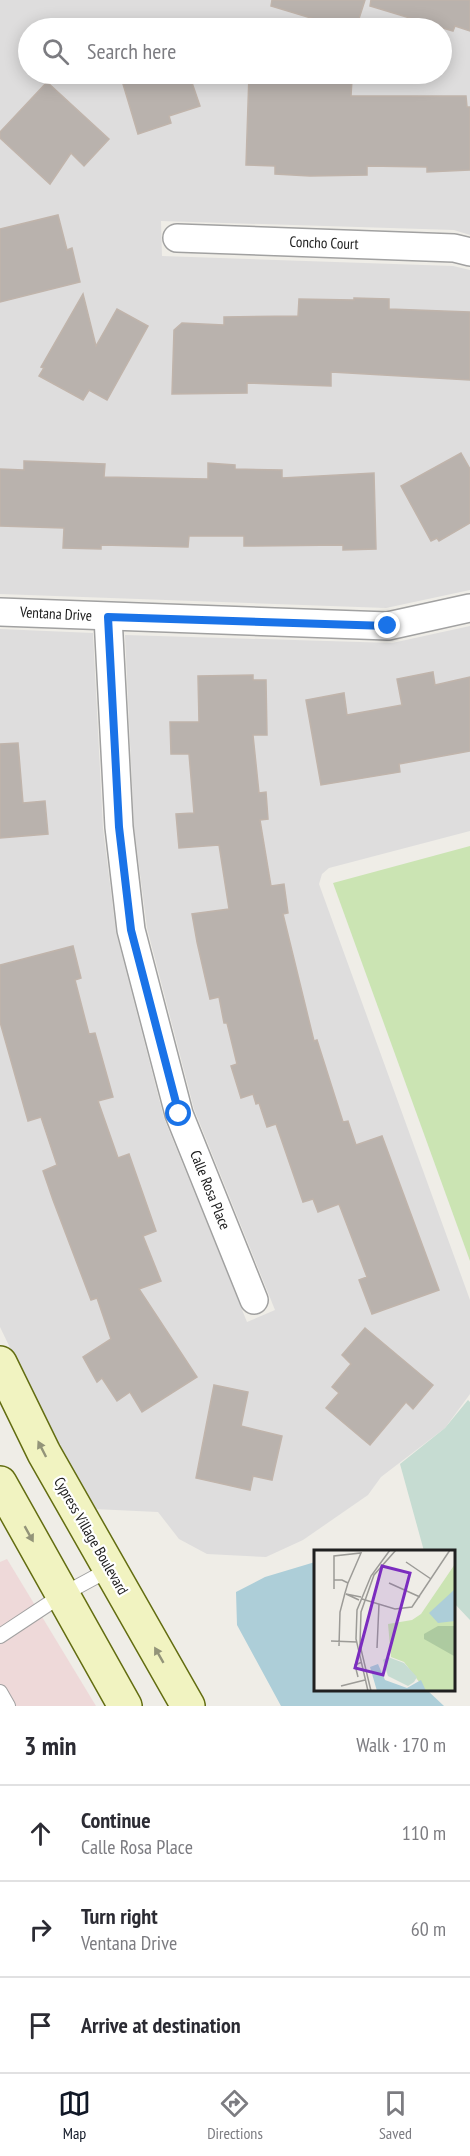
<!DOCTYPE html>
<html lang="en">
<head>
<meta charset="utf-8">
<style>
	:root { --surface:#fff; --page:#f2f2f3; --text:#2b2b33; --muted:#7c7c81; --line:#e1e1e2; --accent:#111827 }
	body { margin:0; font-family:"PT Sans Narrow",sans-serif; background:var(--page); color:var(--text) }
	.stop { position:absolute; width:18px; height:18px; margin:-14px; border:4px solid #1a73e8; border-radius:50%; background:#fff }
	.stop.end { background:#1a73e8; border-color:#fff; box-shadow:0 2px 6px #0008 }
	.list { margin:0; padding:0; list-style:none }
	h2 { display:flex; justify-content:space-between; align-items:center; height:78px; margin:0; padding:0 24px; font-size:26px }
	h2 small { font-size:20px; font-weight:400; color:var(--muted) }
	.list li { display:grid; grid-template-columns:39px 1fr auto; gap:18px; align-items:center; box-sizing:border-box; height:96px; padding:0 24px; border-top:2px solid var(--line) }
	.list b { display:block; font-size:22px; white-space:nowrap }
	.list p { margin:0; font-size:20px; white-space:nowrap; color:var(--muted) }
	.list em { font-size:20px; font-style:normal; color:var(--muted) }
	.icon { flex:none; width:33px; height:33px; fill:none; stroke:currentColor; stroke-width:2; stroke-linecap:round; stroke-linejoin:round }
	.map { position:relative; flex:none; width:470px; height:1706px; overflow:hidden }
	.search { position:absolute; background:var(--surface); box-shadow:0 3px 15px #0003; left:18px; right:18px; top:18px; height:66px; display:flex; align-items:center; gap:15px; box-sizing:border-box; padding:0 21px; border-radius:33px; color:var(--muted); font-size:22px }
	.sheet { height:366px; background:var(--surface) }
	nav { display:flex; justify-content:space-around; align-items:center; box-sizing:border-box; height:84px; border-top:2px solid var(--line); background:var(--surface); font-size:16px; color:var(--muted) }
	nav a { display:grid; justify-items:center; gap:3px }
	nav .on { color:var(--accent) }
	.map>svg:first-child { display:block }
	.residential { fill:#dedddd; fill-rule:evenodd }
	.commercial { fill:#eed9d9 }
	.grass { fill:#cbe4b3 }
	.wetland { fill:#c6dcd2 }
	.water { fill:#adced8 }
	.building { fill:#b9b2ad; stroke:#c0b4ab; stroke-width:1.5 }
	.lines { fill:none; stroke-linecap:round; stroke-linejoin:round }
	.lane-casing { stroke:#a1a1a1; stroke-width:16 }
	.street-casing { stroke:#a1a1a1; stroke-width:30 }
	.secondary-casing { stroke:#636d11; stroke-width:36 }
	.lane { stroke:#fff; stroke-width:14 }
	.street { stroke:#fff; stroke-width:27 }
	.secondary { stroke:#f1f3c1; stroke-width:33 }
	.oneway { fill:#939479 }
	.route { stroke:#1a73e8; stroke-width:8 }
	.labels { text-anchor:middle; stroke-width:4.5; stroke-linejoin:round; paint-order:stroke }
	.street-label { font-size:15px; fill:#202020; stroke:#fff }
	.inset-road { fill:none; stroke:#9c9b97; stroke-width:1.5 }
	.view { fill:#7b2cbf; fill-opacity:0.15; stroke:#7b2cbf; stroke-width:3 }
	.inset-edge { fill:none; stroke:#202020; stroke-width:3 }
</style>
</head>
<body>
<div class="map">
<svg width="470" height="1706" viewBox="0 0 470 1706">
	<rect width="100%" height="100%" fill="#efede7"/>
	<g class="residential">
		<path d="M0,0h470v235l-16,-5 -293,-9 1,35 291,10 17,4v320l-84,18 -386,-14zM28,28h414v46h-414z"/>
		<path d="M470,626v205l-141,37 -7,6 -3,10 151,416v94l-25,34 -64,49 -13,18 -65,45 -37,17 -59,-3 -28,-15 -21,-27 -64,-3 -37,-64 -57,-118v-698l93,4 10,195 13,104 48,186 83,204 28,-12 -81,-201 -47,-181 -13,-101 -9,-192 267,8z"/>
	</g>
	<path class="commercial" d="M7,1559l89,147h-96v-144z"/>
	<path class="grass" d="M470,846v415l-137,-378z"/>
	<path class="wetland" d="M468,1400l2,2v218l-16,-17v-51l-30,-1 -24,-87 45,-36z"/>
	<path class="water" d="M315,1562l1,128h111l17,16h-163l-44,-81 -1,-33 29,-15z"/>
	<g class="building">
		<path d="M272,0h93l-9,28h-12l-73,-22z"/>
		<path d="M371,0h99v31l-15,-5 -2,5 -83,-25z"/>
		<path d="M120,74h69l11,32 -31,10 2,7 -33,11z"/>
		<path d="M249,74h65l-1,4 39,1 -1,17h115l1,11h3v63l-43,2v-5l-60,-1v9l-57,1 -35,-2v-8l-29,-1z"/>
		<path d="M47,82l62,57 -25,27 -13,-13 -21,31 -50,-46v-6z"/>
		<path d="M58,215l9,35 5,-2 8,34 -80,20v-73z"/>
		<path d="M83,294l13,52 21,-37 31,17 -41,74 -18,-10 -6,10 -44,-24 5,-8 -3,-1z"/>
		<path d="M354,298l35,1v10l81,3v68l-139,-8v14l-84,-3v10l-75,1 2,-64 8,-7 42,2v-8l74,-1 1,-17 55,1z"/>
		<path d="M461,453l9,16v54l-31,18 -2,-3 -6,3 -30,-55z"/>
		<path d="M24,461l81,3 -1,13 104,2v-16l27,2v4l47,1v8l92,-5 2,76 -33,1v-5l-99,1v-10h-55l-1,11 -87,-2v4l-38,-1 1,-20 -64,-2v-57l24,1z"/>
		<path d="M433,672l2,13 35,-8v74l-71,13 1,8 -79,13 -15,-85 38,-7 3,22 55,-10 -5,-26z"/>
		<path d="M253,675v5h13l1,55h-14l6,58 7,-1 2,27 -8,1 11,66 13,-2 4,29 -5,1 31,127 3,-1 26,82 5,-1 8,24 26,-9 57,154 -67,24 -13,-34 8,-3 -28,-73 -21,8 -5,-13 -10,3 -27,-78 -9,3 -8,-24 -3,1 -3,-10 -12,4 -10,-32 6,-2 -10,-41h-3l-5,-26 -9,2 -13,-57 -5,-28 37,-5 -10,-64 -40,3 -3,-34 18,-1 -5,-59h-18l-1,-32h29l-1,-46z"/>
		<path d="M18,743l5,60 22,-2 3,33 -48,4v-94z"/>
		<path d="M73,946l8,32 -6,2 14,54 6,-1 18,64 -15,4 20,57 11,-4 27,77 -13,5 18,45 -22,8 58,88 -55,35 -12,-20 -13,9 -15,-23 -5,4 -14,-25 28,-18 -14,-41 -6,2 -38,-100 -10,-29 14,-6 -16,-48 -13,4 -28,-99v-57z"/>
		<path d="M365,1328l68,57 -20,24 -7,-7 -36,43 -44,-37 13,-15 -7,-6 19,-23 -9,-9z"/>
		<path d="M214,1385l34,7 -7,34 41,10 -10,44 -19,-4 -3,14 -54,-12z"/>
	</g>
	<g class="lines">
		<g class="lane-casing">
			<g id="lane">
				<path d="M0,1636l62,-41 48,-26"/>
				<path d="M0,1692l8,14"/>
			</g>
		</g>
		<g class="street-casing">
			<g id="street">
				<path d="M177,238l277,10 16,4"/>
				<path d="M0,612l388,14 82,-18"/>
				<path d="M108,617l11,210 12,103 48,184 75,186"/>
			</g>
		</g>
		<g class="secondary-casing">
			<g id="secondary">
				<path d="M0,1363l44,90 144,253"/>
				<path d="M0,1483l125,223"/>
			</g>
		</g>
		<use href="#lane" class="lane"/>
		<use href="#street" class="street"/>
		<use href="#secondary" class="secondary"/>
	</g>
	<defs><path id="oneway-solid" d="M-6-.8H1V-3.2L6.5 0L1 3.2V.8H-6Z" transform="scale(1.5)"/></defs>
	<g class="oneway">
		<use href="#oneway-solid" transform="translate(42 1449) rotate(-117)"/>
		<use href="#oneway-solid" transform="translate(29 1534) rotate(61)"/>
		<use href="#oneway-solid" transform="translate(159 1655) rotate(-120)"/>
	</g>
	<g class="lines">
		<path class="route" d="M179,1114l-48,-184 -12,-103 -11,-210 280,9"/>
	</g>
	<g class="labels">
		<g class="street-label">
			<text transform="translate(324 243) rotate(2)" y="5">Concho Court</text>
			<text transform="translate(56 614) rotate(3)" y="5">Ventana Drive</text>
			<text transform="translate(210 1190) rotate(68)" y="5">Calle Rosa Place</text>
			<text transform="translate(91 1536) rotate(60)" y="5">Cypress Village Boulevard</text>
		</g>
	</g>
	<g transform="translate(314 1550)">
		<rect width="141" height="141" fill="#efede7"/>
		<path d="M141,14v62h-17l7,22 9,8v35h-28l-22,-29 -13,-5 -3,-33 24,-4 9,-6z" fill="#cbe4b3"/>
		<path d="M124,76h17v65l-1,-35 -30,-17v-5z" fill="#adcaa0"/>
		<path d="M74,107l16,6 13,14 -3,5 -6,4 -20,-10 -5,-16z" fill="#c6dcd2"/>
		<path d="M141,39v32l-17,2 -9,-10zM64,114l7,16 22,8 14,-8 5,11h-49l-7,-24z" fill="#adced8"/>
		<path class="inset-road" d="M92,12l25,17M20,30v-24l27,-3 -13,30M75,33l31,14M20,39v-9h8l6,3 -3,10M48,49l33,10 17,-2 38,-57M45,50l-13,-6 15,3M17,91l26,1M25,96l1,-34 5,-19M63,98l2,-44M44,127l-3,-12 7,-3M27,136l24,-6M54,141l-12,-52 1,-29 14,-34 19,-26M57,141l-11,-46 1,-33 13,-37 22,-25"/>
		<path class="view" d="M68,16l28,7 -27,102 -28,-7z"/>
		<rect width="141" height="141" class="inset-edge"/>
	</g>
</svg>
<div class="stop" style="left:179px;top:1114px"></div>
<div class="stop end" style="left:388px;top:626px"></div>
<div class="search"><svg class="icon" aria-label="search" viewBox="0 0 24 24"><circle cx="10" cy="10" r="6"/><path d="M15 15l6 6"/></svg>Search here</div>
</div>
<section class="sheet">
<h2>3 min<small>Walk · 170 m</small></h2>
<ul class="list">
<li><svg class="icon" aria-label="ahead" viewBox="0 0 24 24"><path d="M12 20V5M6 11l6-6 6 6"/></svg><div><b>Continue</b><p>Calle Rosa Place</p></div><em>110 m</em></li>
<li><svg class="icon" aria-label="right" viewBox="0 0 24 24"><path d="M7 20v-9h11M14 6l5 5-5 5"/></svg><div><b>Turn right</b><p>Ventana Drive</p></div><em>60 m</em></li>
<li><svg class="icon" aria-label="arrive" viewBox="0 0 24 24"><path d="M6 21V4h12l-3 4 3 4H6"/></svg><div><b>Arrive at destination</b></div></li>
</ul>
</section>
<nav>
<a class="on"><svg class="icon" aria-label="map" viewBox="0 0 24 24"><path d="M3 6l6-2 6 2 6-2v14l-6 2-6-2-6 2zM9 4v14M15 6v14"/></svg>Map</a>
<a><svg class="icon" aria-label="directions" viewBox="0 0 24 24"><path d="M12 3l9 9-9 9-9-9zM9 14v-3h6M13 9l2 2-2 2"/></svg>Directions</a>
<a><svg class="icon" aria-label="saved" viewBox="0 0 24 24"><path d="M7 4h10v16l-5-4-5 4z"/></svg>Saved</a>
</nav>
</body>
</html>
